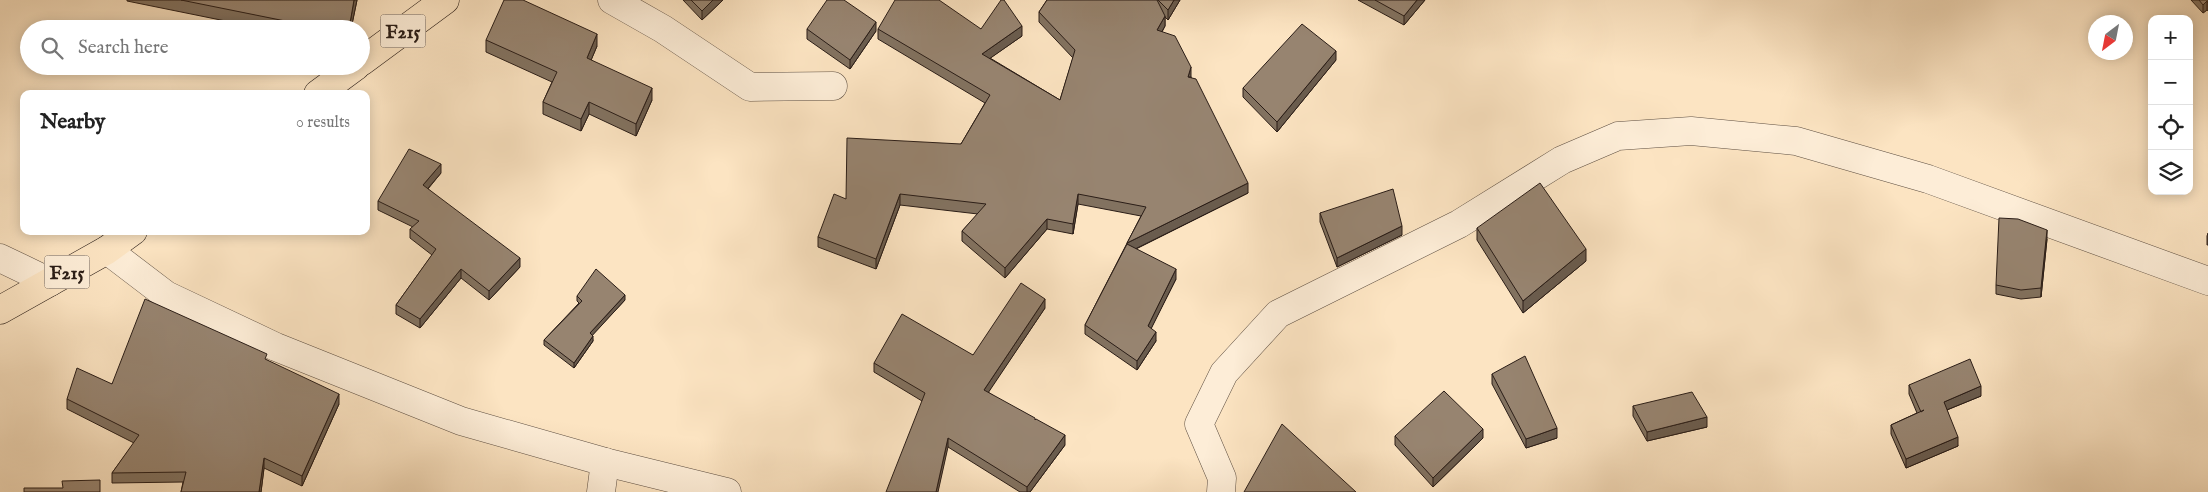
<!DOCTYPE html>
<html lang="en">
<head>
<meta charset="utf-8">
<style>
	:root { --surface:#fff; --page:#f6f6f6; --text:#222; --muted:#767676; --line:#e0e0e0 }
	body { margin:0; font-family:"IM FELL English",serif; background:var(--page); color:var(--text) }
	.controls { position:absolute; right:15px; top:15px; display:grid; overflow:hidden; border-radius:10px; box-shadow:0 2px 12px #0003 }
	.controls button { width:45px; height:45px; display:grid; place-items:center; padding:0; border:0; border-bottom:1px solid var(--line); background:var(--surface); color:var(--text); font:25px sans-serif }
	.compass { position:absolute; left:2088px; top:15px; width:45px; height:45px; border-radius:50%; background:var(--surface); box-shadow:0 2px 12px #0003; rotate:212deg }
	.list { margin:0; padding:0; list-style:none }
	h2 { display:flex; justify-content:space-between; align-items:center; height:65px; margin:0; padding:0 20px; font-size:21px }
	h2 small { font-size:16px; font-weight:400; color:var(--muted) }
	.icon { flex:none; width:28px; height:28px; fill:none; stroke:currentColor; stroke-width:2; stroke-linecap:round; stroke-linejoin:round }
	.map { position:relative; flex:none; width:2208px; height:492px; overflow:hidden }
	.search { position:absolute; background:var(--surface); box-shadow:0 2px 12px #0003; left:20px; top:20px; width:350px; height:55px; display:flex; align-items:center; gap:12px; box-sizing:border-box; padding:0 18px; border-radius:28px; color:var(--muted); font-size:19px }
	.panel { position:absolute; background:var(--surface); box-shadow:0 2px 12px #0003; left:20px; top:90px; width:350px; height:145px; border-radius:10px }
	.map>svg:first-child { display:block }
	.lines { fill:none; stroke-linecap:round; stroke-linejoin:round }
	.minor-casing { stroke:#5e4f42; stroke-width:29 }
	.major-casing { stroke:#2a1d17; stroke-width:29 }
	.minor { stroke:#fdedd7; stroke-width:28 }
	.major { stroke:#fce4c2; stroke-width:28 }
	.wall { fill:#827260; stroke:#2a1d17 }
	.shaded-wall { fill:#6a5c4e; stroke:#2a1d17 }
	.building { fill:#978470; stroke:#2a1d17 }
	.labels { text-anchor:middle; stroke-width:4; stroke-linejoin:round; paint-order:stroke }
	.shield { fill:#fdedd7; stroke:#695b51; stroke-width:1 }
	.shield-label { font-size:19px; font-weight:bold; fill:#2a1d17 }
</style>
</head>
<body>
<div class="map">
<svg width="2208" height="492" viewBox="0 0 2208 492">
	<rect width="100%" height="100%" fill="#fce4c2"/>
	<filter id="stains"><feTurbulence type="fractalNoise" baseFrequency=".004" numOctaves="4"/><feColorMatrix values="0 0 0 0 .2 0 0 0 0 .09 0 0 0 0 .02 0 0 0 .5 -.17"/></filter>
	<radialGradient id="worn" r=".72"><stop offset=".6" stop-color="#630" stop-opacity="0"/><stop offset="1" stop-color="#630" stop-opacity=".3"/></radialGradient>
	<g class="lines">
		<g class="minor-casing">
			<g id="minor">
				<path d="M612,0l51,29 87,58 83,-1"/>
				<path d="M107,250l59,45 110,52 185,74 144,41 122,30"/>
				<path d="M0,258l50,24"/>
				<path d="M601,492l4,-30"/>
				<path d="M1221,492l1,-14 -23,-54 25,-51 54,-59 181,-90 103,-64 56,-24 73,-5 105,10 132,38 280,102"/>
			</g>
		</g>
		<g class="major-casing">
			<g id="major">
				<path d="M361,62l84,-62"/>
				<path d="M318,94l38,-28"/>
				<path d="M0,310l107,-60 26,-19"/>
			</g>
		</g>
		<use href="#minor" class="minor"/>
		<use href="#major" class="major"/>
	</g>
	<g class="wall">
		<path d="M127,0h230l-6,29h-86l-138,-28z"/>
		<path d="M683,0h40l-21,20z"/>
		<path d="M1047,0h133l-12,20 -3,-3v9l-3,6 29,45 57,116 -112,56 40,30 -25,49 5,13 -19,29 -52,-36v-9l56,-109 -63,-12 -5,30 -26,-5 -42,49 -43,-37v-10l16,-17 -78,-9 -24,64 -58,-22v-10l28,-38 115,-55 24,-41 -107,-64v-10h103l41,7 -32,22 70,42 13,-42 -34,-36v-10z"/>
		<path d="M1358,0h67l-21,25z"/>
		<path d="M2191,0h17v11l-1,-1 -4,3z"/>
		<path d="M807,29l69,2 -26,38 -43,-30z"/>
		<path d="M486,40l111,6 -6,14 61,40 -16,36 -47,-22 -8,17 -38,-17v-12l9,-20 -66,-30z"/>
		<path d="M1336,60l-59,72 -34,-35v-9z"/>
		<path d="M441,173l-13,16 92,78 -31,33 -28,-22 -41,50 -24,-14v-9l36,-50 -22,-17v-9l3,-2 -35,-17v-9z"/>
		<path d="M1320,213l82,22 -65,32 -17,-45z"/>
		<path d="M1477,228l109,33 -63,52 -46,-73z"/>
		<path d="M2208,233v12h-1v-9z"/>
		<path d="M2047,239l-6,58 -20,2 -25,-5v-9z"/>
		<path d="M577,296l48,4 -33,35 1,6 -19,27 -30,-23v-5l35,-37 -2,-2z"/>
		<path d="M1045,308l-57,84 77,53 -35,47h-10l-72,-45 -26,-46 -48,-29v-9l99,-8z"/>
		<path d="M267,360l72,44 -37,82 -38,-18 -3,24h-80l2,-10 -71,1v-10l22,-30 -67,-34v-10l45,-15z"/>
		<path d="M1492,374l65,64 -31,10 -34,-64z"/>
		<path d="M1909,385l72,11 -34,14 11,36 -52,22 -15,-34v-9l26,-12 -8,-19z"/>
		<path d="M1633,406l74,21 -60,14 -14,-25z"/>
		<path d="M1395,436l88,2 -50,49 -38,-42z"/>
	</g>
	<g class="shaded-wall">
		<path d="M354,0h3l-6,29h-2z"/>
		<path d="M713,0h10l-21,20v-9z"/>
		<path d="M1174,0h6l-12,20v-10z"/>
		<path d="M1417,0h8l-21,25v-9z"/>
		<path d="M2207,1v9l-4,3v-8z"/>
		<path d="M1165,16v10l-8,14v-10z"/>
		<path d="M876,22v9l-26,38v-9z"/>
		<path d="M1022,26v10l-40,28v-10z"/>
		<path d="M597,34v12l-10,24v-12z"/>
		<path d="M1336,51v9l-59,72v-10z"/>
		<path d="M1191,67v10h-3z"/>
		<path d="M652,88v12l-16,36v-12z"/>
		<path d="M589,102v12l-8,17v-12z"/>
		<path d="M441,164v9l-18,21v-9z"/>
		<path d="M1248,183v10l-121,60v-10z"/>
		<path d="M900,194v11l-24,64v-10z"/>
		<path d="M1078,194v10l-5,30v-10z"/>
		<path d="M1047,219v10l-42,49v-10z"/>
		<path d="M1402,226v9l-65,32v-9z"/>
		<path d="M2047,230v9l-6,58v-9z"/>
		<path d="M1586,249v12l-63,52v-12z"/>
		<path d="M520,258v9l-31,33v-9z"/>
		<path d="M461,269v9l-41,50v-9z"/>
		<path d="M1176,269v10l-28,56v-9z"/>
		<path d="M625,295v5l-35,38v-5z"/>
		<path d="M1045,299v9l-61,91v-9z"/>
		<path d="M1156,332v9l-19,29v-9z"/>
		<path d="M593,336v5l-19,27v-5z"/>
		<path d="M1981,386v10l-37,15v-9z"/>
		<path d="M339,394v10l-37,82v-10z"/>
		<path d="M1707,417v10l-60,14v-9z"/>
		<path d="M1557,428v10l-31,10v-9z"/>
		<path d="M1483,429v9l-50,49v-9z"/>
		<path d="M1065,435v10l-35,47h-3v-5z"/>
		<path d="M1958,437v9l-52,22v-9z"/>
		<path d="M948,438v9l-10,45h-2z"/>
		<path d="M264,458v10l-3,24h-2z"/>
	</g>
	<g class="building">
		<path d="M181,0h173l-5,29h-24z"/>
		<path d="M504,0h19l74,34 -10,24 65,30 -16,36 -47,-22 -8,17 -38,-17 14,-30 -71,-32z"/>
		<path d="M691,0h22l-11,11z"/>
		<path d="M827,0h17l32,22 -26,38 -43,-31z"/>
		<path d="M895,0h44l42,29 20,-29h3l18,26 -40,28 78,46 15,-50 -36,-38 8,-12h110l8,16 -8,14 18,6 16,31 -3,10 8,2 52,104 -121,60 19,-36 -68,-13 -5,30 -26,-5 -42,49 -43,-37 24,-27 -86,-10 -24,65 -58,-22 16,-43 12,5 1,-61 114,6 29,-49 -112,-66z"/>
		<path d="M1158,0h16l-6,10z"/>
		<path d="M1375,0h42l-13,16z"/>
		<path d="M2199,0h9v3l-1,-2 -4,4z"/>
		<path d="M1302,24l34,27 -59,71 -34,-34z"/>
		<path d="M409,149l32,15 -18,21 97,73 -31,33 -28,-22 -41,50 -24,-14 40,-56 -26,-20 9,-8 -41,-20z"/>
		<path d="M1540,183l46,66 -63,52 -46,-73z"/>
		<path d="M1393,189l9,37 -65,32 -17,-45z"/>
		<path d="M1999,218l19,1 29,11 -6,58 -20,2 -25,-5z"/>
		<path d="M1127,244l49,25 -28,57 8,6 -19,29 -52,-36z"/>
		<path d="M596,269l29,26 -35,38 3,3 -19,27 -30,-23 38,-39 -5,-5z"/>
		<path d="M1021,283l24,16 -61,91 51,28v2l1,-1 29,16 -38,52 -79,-49 -12,54h-50l39,-99 -51,-30 28,-49 71,41z"/>
		<path d="M145,299l122,55 -2,5 74,35 -37,82 -38,-18 -5,34h-78l5,-20 -74,1 27,-38 -72,-36 10,-31 35,16z"/>
		<path d="M1525,356l32,72 -31,11 -34,-65z"/>
		<path d="M1970,359l11,27 -37,16 14,35 -52,22 -15,-34 33,-15 -3,2 -12,-27z"/>
		<path d="M1444,391l39,38 -50,49 -38,-42z"/>
		<path d="M1692,392l15,25 -60,15 -14,-26z"/>
		<path d="M1282,424l74,68h-112z"/>
		<path d="M100,480v12h-76v-4h39l-1,-7z"/>
	</g>
	<g class="labels">
		<g class="shield">
			<rect x="380.5" y="14.5" width="45" height="33" rx="4"/>
			<rect x="44.5" y="255.5" width="45" height="33" rx="4"/>
		</g>
		<g class="shield-label">
			<text x="403" y="38">F215</text>
			<text x="67" y="279">F215</text>
		</g>
	</g>
	<rect width="100%" height="100%" filter="url(#stains)"/>
	<rect width="100%" height="100%" fill="url(#worn)"/>
</svg>
<div class="controls">
<button>+</button>
<button>−</button>
<button><svg class="icon" aria-label="locate" viewBox="0 0 24 24"><circle cx="12" cy="12" r="6"/><path d="M12 2v4M12 18v4M2 12h4M18 12h4"/></svg></button>
<button><svg class="icon" aria-label="layers" viewBox="0 0 24 24"><path d="M12 4l9 5-9 5-9-5zM3 14l9 5 9-5"/></svg></button>
</div>
<svg class="compass" viewBox="-18 -18 36 36"><path d="M0-13l5 13h-10z" fill="#e53935"/><path d="M0 13l5-13h-10z" fill="#767676"/></svg>
<div class="search"><svg class="icon" aria-label="search" viewBox="0 0 24 24"><circle cx="10" cy="10" r="6"/><path d="M15 15l6 6"/></svg>Search here</div>
<section class="panel">
<h2>Nearby<small>0 results</small></h2>
<ul class="list">
</ul>
</section>
</div>
</body>
</html>
